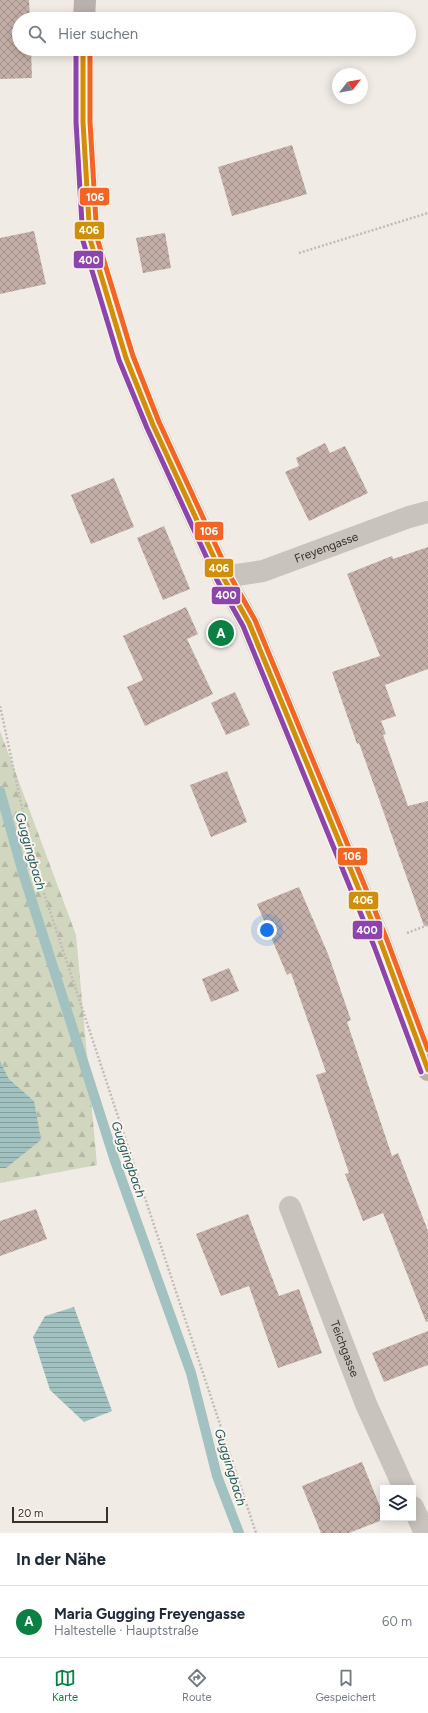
<!DOCTYPE html>
<html lang="de">
<head>
<meta charset="utf-8">
<style>
	:root { --surface:#fff; --page:#f2f2f3; --text:#1f2937; --muted:#747a83; --line:#e0e1e3; --accent:#0b8043 }
	body { margin:0; font-family:Figtree,sans-serif; background:var(--page); color:var(--text) }
	.controls { position:absolute; right:12px; bottom:12px; display:grid; overflow:hidden; border-radius:0px; box-shadow:0 2px 10px #0003 }
	.controls button { width:36px; height:36px; display:grid; place-items:center; padding:0; border:0; border-bottom:1px solid var(--line); background:var(--surface); color:var(--text); font:20px sans-serif }
	.compass { position:absolute; left:332px; top:68px; width:36px; height:36px; border-radius:50%; background:var(--surface); box-shadow:0 2px 10px #0003; rotate:59deg }
	.scale { position:absolute; left:12px; bottom:10px; width:96px; box-sizing:border-box; padding-left:4px; border:2px solid #3b302b; border-top:0; font-size:11px; line-height:14px; white-space:nowrap; color:#3b302b; -webkit-text-stroke:3px #fbf5ee; paint-order:stroke }
	.you { position:absolute; left:267px; top:930px; width:14px; height:14px; margin:-10px; border:3px solid #fff; border-radius:50%; background:#1a73e8; box-shadow:0 0 0 6px #1a73e833 }
	.badge { display:grid; place-items:center; width:26px; height:26px; border-radius:50%; background:var(--accent); color:#fff; font-size:13px; font-weight:700 }
	.pin { position:absolute; translate:-50% -50%; border:2px solid #fff; box-shadow:0 1px 4px #0006 }
	.list { margin:0; padding:0; list-style:none }
	h2 { display:flex; justify-content:space-between; align-items:center; height:52px; margin:0; padding:0 16px; font-size:17px }
	h2 small { font-size:13px; font-weight:400; color:var(--muted) }
	.list li { display:grid; grid-template-columns:26px 1fr auto; gap:12px; align-items:center; box-sizing:border-box; height:72px; padding:0 16px; border-top:1px solid var(--line) }
	.list b { display:block; font-size:15px; white-space:nowrap }
	.list p { margin:0; font-size:13px; white-space:nowrap; color:var(--muted) }
	.list em { font-size:13px; font-style:normal; color:var(--muted) }
	.icon { flex:none; width:22px; height:22px; fill:none; stroke:currentColor; stroke-width:2; stroke-linecap:round; stroke-linejoin:round }
	.map { position:relative; flex:none; width:428px; height:1533px; overflow:hidden }
	.search { position:absolute; background:var(--surface); box-shadow:0 2px 10px #0003; left:12px; right:12px; top:12px; height:44px; display:flex; align-items:center; gap:10px; box-sizing:border-box; padding:0 14px; border-radius:22px; color:var(--muted); font-size:15px }
	.sheet { height:124px; background:var(--surface) }
	nav { display:flex; justify-content:space-around; align-items:center; box-sizing:border-box; height:56px; border-top:1px solid var(--line); background:var(--surface); font-size:11px; color:var(--muted) }
	nav a { display:grid; justify-items:center; gap:2px }
	nav .on { color:var(--accent) }
	.map>svg:first-child { display:block }
	.forest { fill:url(#forest-firs) }
	.water { fill:url(#water-rules) }
	.lines { fill:none; stroke-linecap:round; stroke-linejoin:round }
	.stream { stroke:#a1c2c1; stroke-width:10 }
	.building { fill:url(#building-cross-hatch) }
	.path { stroke:#c2bbb6; stroke-width:2.5; stroke-dasharray:2 2; stroke-linecap:butt }
	.street { stroke:#c9c3be; stroke-width:22 }
	.primary { stroke:#b8b1ad; stroke-width:22 }
	.bus-1-casing { stroke:#fbf5ee; stroke-width:8 }
	.bus-2-casing { stroke:#fbf5ee; stroke-width:8 }
	.bus-3-casing { stroke:#fbf5ee; stroke-width:8 }
	.bus-1 { stroke:#d18e09; stroke-width:5 }
	.bus-2 { stroke:#8e44ad; stroke-width:5 }
	.bus-3 { stroke:#f26522; stroke-width:5 }
	.labels { text-anchor:middle; stroke-width:4; stroke-linejoin:round; paint-order:stroke }
	.street-label { font-size:12px; fill:#3b302b; stroke:#fbf5ee }
	.water-label { font-size:13px; font-style:italic; fill:#1f5a5e; stroke:#fbf5ee }
	.line-badge { stroke:#fbf5ee; stroke-width:1.5 }
	.badge-label { font-size:11px; text-anchor:middle; font-weight:bold; fill:#fff }
</style>
</head>
<body>
<div class="map">
<svg width="428" height="1533" viewBox="0 0 428 1533">
	<defs>
		<pattern id="forest-firs" width="22" height="20" patternUnits="userSpaceOnUse"><rect width="22" height="20" fill="#d1d6bf"/><path d="M5 1l3.5 6h-7zM16 11l3.5 6h-7z" fill="#b4b8a4"/></pattern>
		<pattern id="water-rules" width="6" height="5" patternUnits="userSpaceOnUse"><rect width="6" height="5" fill="#a1c2c1"/><path d="M0 2.5h6" fill="none" stroke="#849e9d"/></pattern>
		<pattern id="building-cross-hatch" width="8" height="8" patternUnits="userSpaceOnUse"><rect width="8" height="8" fill="#c3afa7"/><path d="M0 0l8 8M0 8l8-8" fill="none" stroke="#a08f88"/></pattern>
	</defs>
	<rect width="100%" height="100%" fill="#f0ebe5"/>
	<path class="forest" d="M0,731l76,204 21,230 -97,18v-15h6l28,-67 -25,-22 -9,-18z"/>
	<g class="water">
		<path d="M0,1061l9,18 25,22 7,39 -35,28h-6z"/>
		<path d="M74,1307l38,104 -28,11 -34,-32 -17,-53 12,-21z"/>
	</g>
	<g class="lines">
		<path class="stream" d="M0,791l23,82 92,288 76,212 26,103 22,57"/>
	</g>
	<g class="building">
		<path d="M0,0h29l1,19h-11v30h12l1,29 -32,1z"/>
		<path d="M292,145l15,49 -75,22 -14,-49z"/>
		<path d="M34,231l12,53 -46,10v-56z"/>
		<path d="M165,233l6,35 -28,5 -7,-35z"/>
		<path d="M325,443l5,10 15,-7 23,47 -59,28 -24,-49 14,-6 -3,-8z"/>
		<path d="M114,478l20,49 -43,17 -20,-49z"/>
		<path d="M164,526l26,63 -27,11 -26,-62z"/>
		<path d="M428,547v122l-43,16 11,31 -15,5 5,13 -3,1 25,71 20,-5v124l-4,1 -65,-183 -2,1 -25,-72 48,-16 -33,-82 45,-18 1,3z"/>
		<path d="M186,607l12,27 -11,5 26,55 -68,32 -18,-39 16,-7 -20,-44z"/>
		<path d="M235,692l15,33 -24,10 -15,-32z"/>
		<path d="M227,771l20,51 -36,15 -21,-52z"/>
		<path d="M299,887l29,67 23,66 -4,2 45,134 6,-3 30,78v90l-2,1 -43,-109 -20,8 -18,-47 4,-1 -33,-98 10,-3 -35,-99 -4,2 -30,-71z"/>
		<path d="M229,968l10,23 -28,11 -9,-23z"/>
		<path d="M36,1209l11,30 -47,17v-35z"/>
		<path d="M248,1214l31,82 20,-7 23,64 -44,15 -29,-82 -28,10 -25,-62z"/>
		<path d="M428,1331v34l-44,17 -12,-29z"/>
		<path d="M362,1462l21,52v4l2,1 -36,14h-28l-19,-47z"/>
	</g>
	<g class="lines">
		<g class="path">
			<path d="M299,253l129,-40"/>
			<path d="M0,706l34,157 222,670"/>
			<path d="M407,933l21,-8"/>
		</g>
		<g class="street">
			<path id="s1" d="M223,577l40,-6 146,-54 19,-5"/>
			<path id="s2" d="M290,1207l76,197 38,84"/>
			<path d="M413,1507l12,26"/>
		</g>
		<g class="primary">
			<path d="M84,19l1,-19"/>
			<path d="M83,49v73l7,117 36,119 27,67 70,152 26,46 132,320 47,127"/>
		</g>
		<g class="bus-1-casing">
			<path id="bus-1" d="M83,49v73l7,117 36,119 27,67 70,152 26,46 132,320 47,127"/>
		</g>
		<g class="bus-2-casing">
			<path id="bus-2" d="M76,49v73l7,119 36,119 28,68 70,152 26,46 131,320 47,126"/>
		</g>
		<g class="bus-3-casing">
			<path id="bus-3" d="M90,49v73l7,116 36,118 26,66 70,152 26,46 132,320 41,110"/>
		</g>
		<use href="#bus-1" class="bus-1"/>
		<use href="#bus-2" class="bus-2"/>
		<use href="#bus-3" class="bus-3"/>
	</g>
	<g class="labels">
		<g class="street-label">
			<text dy="4" stroke="none"><textPath href="#s1" startOffset="108">Freyengasse</textPath></text>
			<text dy="4" stroke="none"><textPath href="#s2" startOffset="152">Teichgasse</textPath></text>
		</g>
		<g class="water-label">
			<text transform="translate(31 851) rotate(74)" y="5">Guggingbach</text>
			<text transform="translate(129 1159) rotate(71)" y="5">Guggingbach</text>
			<text transform="translate(231 1467) rotate(73)" y="5">Guggingbach</text>
		</g>
	</g>
	<g class="line-badge">
		<rect x="79" y="187" width="31" height="19" rx="4" fill="#f26522"/>
		<rect x="74" y="221" width="31" height="19" rx="4" fill="#d18e09"/>
		<rect x="73" y="250" width="31" height="19" rx="4" fill="#8e44ad"/>
		<rect x="194" y="521" width="30" height="20" rx="4" fill="#f26522"/>
		<rect x="204" y="558" width="30" height="20" rx="4" fill="#d18e09"/>
		<rect x="211" y="586" width="30" height="19" rx="4" fill="#8e44ad"/>
		<rect x="337" y="847" width="31" height="19" rx="4" fill="#f26522"/>
		<rect x="348" y="891" width="31" height="19" rx="4" fill="#d18e09"/>
		<rect x="352" y="920" width="31" height="20" rx="4" fill="#8e44ad"/>
	</g>
	<g class="badge-label">
		<text x="95" y="201">106</text>
		<text x="89" y="234">406</text>
		<text x="89" y="264">400</text>
		<text x="209" y="535">106</text>
		<text x="219" y="572">406</text>
		<text x="226" y="599">400</text>
		<text x="352" y="860">106</text>
		<text x="363" y="904">406</text>
		<text x="367" y="934">400</text>
	</g>
</svg>
<div class="controls">
<button><svg class="icon" aria-label="layers" viewBox="0 0 24 24"><path d="M12 4l9 5-9 5-9-5zM3 14l9 5 9-5"/></svg></button>
</div>
<svg class="compass" viewBox="-18 -18 36 36"><path d="M0-13l5 13h-10z" fill="#e53935"/><path d="M0 13l5-13h-10z" fill="#747a83"/></svg>
<div class="scale">20 m</div>
<div class="you"></div>
<div class="pin badge" style="left:221px;top:633px">A</div>
<div class="search"><svg class="icon" aria-label="search" viewBox="0 0 24 24"><circle cx="10" cy="10" r="6"/><path d="M15 15l6 6"/></svg>Hier suchen</div>
</div>
<section class="sheet">
<h2>In der Nähe<small></small></h2>
<ul class="list">
<li><span class="badge">A</span><div><b>Maria Gugging Freyengasse</b><p>Haltestelle · Hauptstraße</p></div><em>60 m</em></li>
</ul>
</section>
<nav>
<a class="on"><svg class="icon" aria-label="map" viewBox="0 0 24 24"><path d="M3 6l6-2 6 2 6-2v14l-6 2-6-2-6 2zM9 4v14M15 6v14"/></svg>Karte</a>
<a><svg class="icon" aria-label="directions" viewBox="0 0 24 24"><path d="M12 3l9 9-9 9-9-9zM9 14v-3h6M13 9l2 2-2 2"/></svg>Route</a>
<a><svg class="icon" aria-label="saved" viewBox="0 0 24 24"><path d="M7 4h10v16l-5-4-5 4z"/></svg>Gespeichert</a>
</nav>
</body>
</html>
